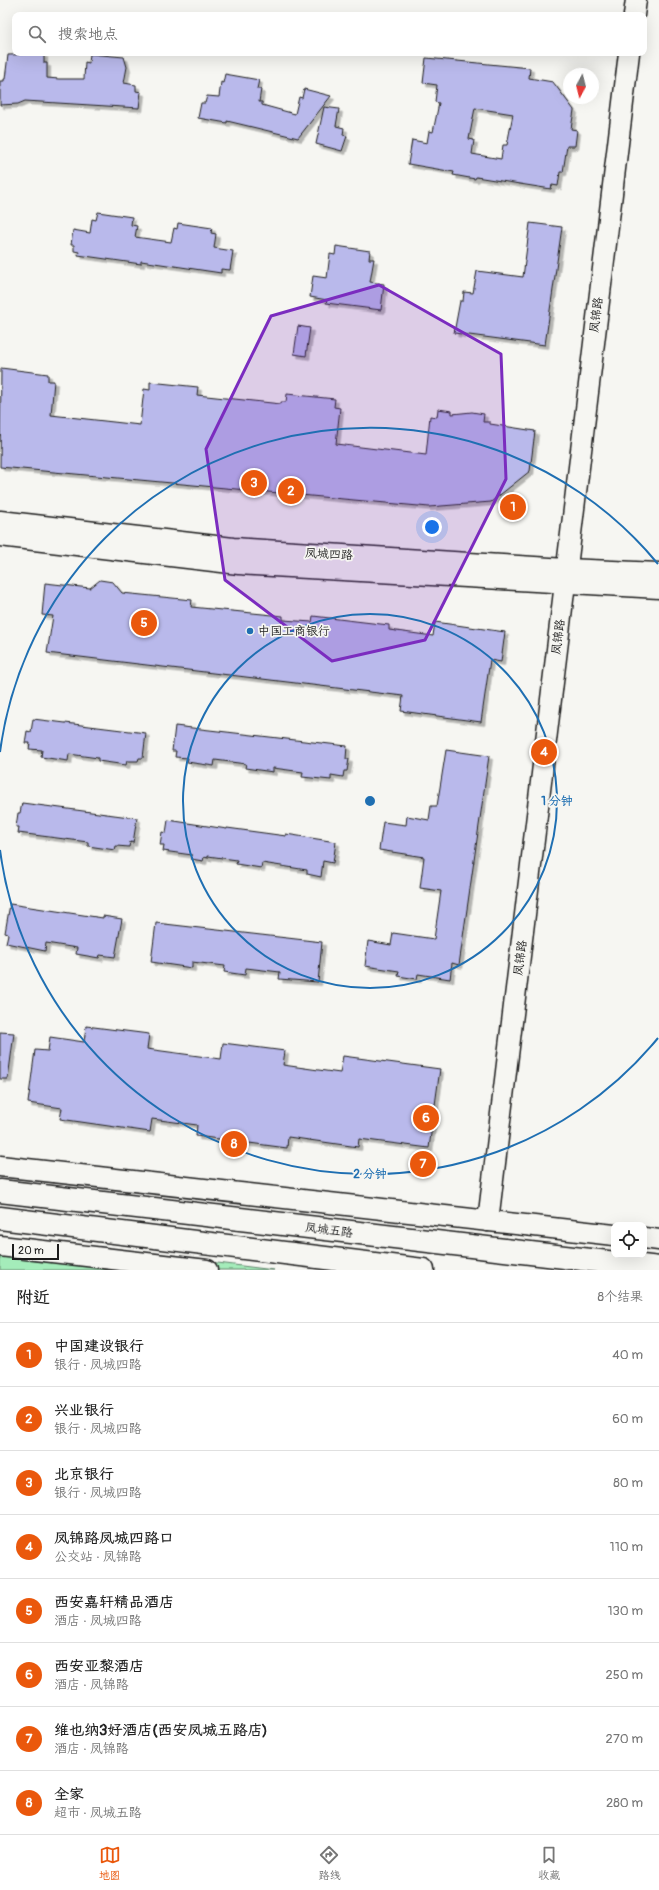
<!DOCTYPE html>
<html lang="zh">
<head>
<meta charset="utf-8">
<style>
	:root { --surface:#fff; --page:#f6f6f6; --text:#222; --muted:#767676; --line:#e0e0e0; --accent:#ea580c }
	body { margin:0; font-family:Pangolin,"LXGW WenKai TC",sans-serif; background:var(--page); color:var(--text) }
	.controls { position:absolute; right:12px; bottom:12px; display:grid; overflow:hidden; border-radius:8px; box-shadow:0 4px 16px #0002 }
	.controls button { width:36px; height:36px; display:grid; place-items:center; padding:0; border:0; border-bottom:1px solid var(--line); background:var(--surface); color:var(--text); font:20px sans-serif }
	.compass { position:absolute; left:563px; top:68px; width:36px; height:36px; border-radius:50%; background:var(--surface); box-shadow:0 4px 16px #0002; rotate:187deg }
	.scale { position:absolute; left:12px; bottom:10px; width:47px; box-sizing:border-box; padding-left:4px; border:2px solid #1c1c1c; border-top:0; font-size:11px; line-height:14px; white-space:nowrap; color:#1c1c1c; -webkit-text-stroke:3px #f6f6f2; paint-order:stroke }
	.you { position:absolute; left:432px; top:527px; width:14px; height:14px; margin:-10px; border:3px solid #fff; border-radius:50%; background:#1a73e8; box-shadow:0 0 0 6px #1a73e833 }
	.badge { display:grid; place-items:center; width:26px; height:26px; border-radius:50%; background:var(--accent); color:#fff; font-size:13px; font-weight:700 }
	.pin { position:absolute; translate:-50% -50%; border:2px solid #fff; box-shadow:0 1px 4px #0006 }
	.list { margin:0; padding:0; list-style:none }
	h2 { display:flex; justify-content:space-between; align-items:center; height:52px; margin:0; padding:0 16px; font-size:17px }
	h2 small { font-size:13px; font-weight:400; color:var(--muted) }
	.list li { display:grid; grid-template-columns:26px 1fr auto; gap:12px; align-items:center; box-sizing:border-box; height:64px; padding:0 16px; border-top:1px solid var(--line) }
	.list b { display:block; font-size:15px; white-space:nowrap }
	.list p { margin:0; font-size:13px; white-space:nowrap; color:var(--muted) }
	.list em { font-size:13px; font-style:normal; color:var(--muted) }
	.icon { flex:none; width:22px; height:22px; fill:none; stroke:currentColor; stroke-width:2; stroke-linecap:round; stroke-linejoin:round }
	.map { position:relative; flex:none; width:659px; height:1270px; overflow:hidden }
	.search { position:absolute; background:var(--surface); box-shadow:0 4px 16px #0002; left:12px; right:12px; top:12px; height:44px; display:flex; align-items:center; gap:10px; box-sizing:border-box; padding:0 14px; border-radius:8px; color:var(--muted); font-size:15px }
	.sheet { height:564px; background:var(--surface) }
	nav { display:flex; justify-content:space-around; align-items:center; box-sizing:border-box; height:56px; border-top:1px solid var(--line); background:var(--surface); font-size:11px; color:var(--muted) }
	nav a { display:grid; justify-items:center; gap:2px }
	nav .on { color:var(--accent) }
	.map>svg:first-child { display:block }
	.green { fill:#a4ecba; stroke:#60846b }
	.building { fill:#b9b9eb; stroke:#1c1c1c; fill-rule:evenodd; filter:url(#shadow) }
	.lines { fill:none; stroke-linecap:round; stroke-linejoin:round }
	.secondary-casing { stroke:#1c1c1c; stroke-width:23 }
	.primary-casing { stroke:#1c1c1c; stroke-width:25 }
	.secondary { stroke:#f6f6f2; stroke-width:20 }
	.primary { stroke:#f6f6f2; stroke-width:22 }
	.marked { fill:#7b2cbf; fill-opacity:0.2; stroke:#7b2cbf; stroke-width:3; stroke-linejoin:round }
	.ring { fill:none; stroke:#1f6fb2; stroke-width:2 }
	.poi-dot { fill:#1f6fb2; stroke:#f6f6f2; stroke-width:1.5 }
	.labels { text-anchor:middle; stroke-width:3.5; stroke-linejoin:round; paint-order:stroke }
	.street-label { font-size:12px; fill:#1c1c1c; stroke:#f6f6f2 }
	.poi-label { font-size:12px; fill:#1c1c1c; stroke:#f6f6f2; text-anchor:start }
	.centre { fill:#1f6fb2; stroke:#f6f6f2; stroke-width:2 }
	.ring-label { font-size:12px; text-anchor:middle; font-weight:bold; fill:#1f6fb2; stroke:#f6f6f2; stroke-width:3.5; stroke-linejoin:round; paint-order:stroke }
</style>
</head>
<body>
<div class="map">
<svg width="659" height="1270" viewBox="0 0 659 1270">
	<defs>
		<filter id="shadow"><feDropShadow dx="3.5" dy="3.5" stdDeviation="0" flood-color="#0004"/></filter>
	</defs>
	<rect width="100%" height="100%" fill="#f6f6f2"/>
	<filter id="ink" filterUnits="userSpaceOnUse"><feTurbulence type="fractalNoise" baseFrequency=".025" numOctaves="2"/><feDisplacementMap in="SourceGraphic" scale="8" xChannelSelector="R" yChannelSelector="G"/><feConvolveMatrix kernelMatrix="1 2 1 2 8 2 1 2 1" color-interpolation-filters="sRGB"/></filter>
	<g filter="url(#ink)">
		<path class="green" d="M0,1236l274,34h-274z"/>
		<g class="building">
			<path d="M44,54v9h3v15l12,1h25l1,-17 4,1 1,-9 34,3 3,10 -3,16 12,2v6l5,1 -2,16 -114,-7 -7,3 -18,1v-24h4v-2h1l3,-24z"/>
			<path d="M426,58l104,10 -1,10 24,4 21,28 -3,19 6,1 -2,16h-8l-4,26h-3l-2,14 -6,-1 -1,4 -75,-12 -1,2 -22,-4 1,-3 -46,-8 4,-24 15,3 2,-12 4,1 6,-29 -4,-1 2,-17 -14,-2zM475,108l38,6 -6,31h-4l-2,14 -29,-5 2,-14 -5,-1z"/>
			<path d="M225,74l34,6 -2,9h4l-2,13h3v3l33,9 4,-17 3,1 2,-9 27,7 -33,42 -71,-17v2l-29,-5 3,-15h4l2,-7 12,1 2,-15 2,1z"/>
			<path d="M324,107l15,2 -3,17 8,2 -1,7 4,1 -5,15 -26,-7z"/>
			<path d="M98,212l34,5 -1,8 6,1 -2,11 36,5 3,-14 3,1 1,-6 34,5 -1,5 5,1 -2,14 19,3 -3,19 -9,-1v4l-80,-12v3l-63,-9 1,-3 -5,-1v-6h-3l2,-15 17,3 2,-14 4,1z"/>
			<path d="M530,223l32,4 -17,118 -91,-12 6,-32h3l1,-9 9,1 4,-22 46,6z"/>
			<path d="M336,246l34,5 -1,8h5l-4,23 14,2 -3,26 -55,-7 1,-3 -17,-3 3,-21 14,2 3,-24 5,1z"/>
			<path d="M298,326l12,2 -4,28 -12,-2z"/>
			<path d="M1,368l47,6v7h6l-3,34 89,10 4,-36 6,1v-8l48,5 -1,8 84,9v-2h5l1,-8 48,5 -1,8 6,1 -4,36 90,11 4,-39 7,1 1,-8 14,2v3l20,-2 12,2 -1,8h7v2l45,7 -5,40 -39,31 -62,5 -429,-40z"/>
			<path d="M100,580l13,2 9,11 70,7 -1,7 92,9v4l29,2 1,-6 76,9v5l44,6 2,-14 70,10 -4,30 -11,-2 -9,62 -80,-11 2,-15 -356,-43 6,-37 -11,-1 3,-32 45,5z"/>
			<path d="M33,719l113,14 -3,25h-4l-1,3h-11l-1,4 -28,-4v-3l-29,-4 -1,7 -27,-4 1,-7 -13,-1 1,-6h-5l2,-12 4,1z"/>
			<path d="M175,726l172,20 -1,13h3l-2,12h-3l-1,6 -12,-2v5l-29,-3 1,-5 -30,-4v4l-28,-4 1,-4 -31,-4 -1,6 -27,-4 1,-4 -13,-1 1,-6h-4z"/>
			<path d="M446,750l43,6 -30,209 -7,-2 -2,16 -32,-5 -1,5 -19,-3 1,-5 -34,-5 3,-25 23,4 2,-12 41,6 7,-48 -21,-3 4,-31 -45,-7 4,-28 23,3 1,-9 22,4 2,-14h6z"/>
			<path d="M22,803l115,15 -4,25 -3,-1 -1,5 -13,-1 -1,4 -27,-4v-4l-70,-9 1,-6h-3l2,-14h2z"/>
			<path d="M168,820l59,9v-1l59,8v-2l50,8 -3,21 -10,-2 -2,16 -14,-3v-4l-45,-7 -1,5 -25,-4 1,-4 -29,-4v2l-4,-1 -1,4 -12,-2 1,-4 -29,-4 1,-6h-4l2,-13 4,1z"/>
			<path d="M10,904l93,14v-2l19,3 -7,38 -15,-2 -1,3 -23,-4 1,-6 -31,-5 -1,8 -39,-8 2,-9 -3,-1z"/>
			<path d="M156,923l166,19 -4,40 -39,-3 1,-7 -34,-4 -1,7 -21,-3 1,-6 -33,-4v6l-41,-6z"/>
			<path d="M86,1026l63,8 -2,15 74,10 2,-16 62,8 -2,14 57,8 3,-17 97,13 -11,79 -70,-9 -1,8 -70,-10 -1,11 -91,-12 1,-11 -45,-6 -2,13 -90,-13 2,-11 -34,-5 7,-53 13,1 2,-14 34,5z"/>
			<path d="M0,1032l14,1 -6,46h-8z"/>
		</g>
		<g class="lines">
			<g class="secondary-casing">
				<g id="secondary">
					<path d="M634,15l2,-15"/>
					<path d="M0,521l233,27 333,21 93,4"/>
					<path d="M0,536l239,28 420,24"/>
					<path d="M0,1166l614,69"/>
					<path d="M488,1221l141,-1168"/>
					<path d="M644,1238l15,2"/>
					<path d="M0,1246l207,24"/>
				</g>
			</g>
			<g class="primary-casing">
				<g id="primary">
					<path d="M0,1191l659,77"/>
					<path d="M0,1218l423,52"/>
				</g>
			</g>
			<use href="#secondary" class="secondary"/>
			<use href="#primary" class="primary"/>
		</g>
	</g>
	<path class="marked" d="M379,285l122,69 5,125 -81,161 -93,21 -107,-81 -19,-131 65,-133z"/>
	<g class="ring">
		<circle cx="370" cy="801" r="187"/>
		<path d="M658 1038A373 373 0 0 1 0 850M0 752A373 373 0 0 1 658 564"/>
	</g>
	<circle class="poi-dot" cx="250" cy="631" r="4"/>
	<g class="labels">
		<g class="street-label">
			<text transform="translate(596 315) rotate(-83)" y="4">凤锦路</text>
			<text transform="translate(329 554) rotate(3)" y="4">凤城四路</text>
			<text transform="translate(558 637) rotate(-83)" y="4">凤锦路</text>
			<text transform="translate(520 958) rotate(-83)" y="4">凤锦路</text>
			<text transform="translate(329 1230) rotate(7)" y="4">凤城五路</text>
		</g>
		<g class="poi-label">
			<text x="258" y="635">中国工商银行</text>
		</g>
	</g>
	<circle cx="370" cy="801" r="6" class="centre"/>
	<g class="ring-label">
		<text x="557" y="805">1 分钟</text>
		<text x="370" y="1178">2 分钟</text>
	</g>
</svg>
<div class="controls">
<button><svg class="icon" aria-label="locate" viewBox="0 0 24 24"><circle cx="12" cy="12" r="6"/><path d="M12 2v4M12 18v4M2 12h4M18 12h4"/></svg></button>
</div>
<svg class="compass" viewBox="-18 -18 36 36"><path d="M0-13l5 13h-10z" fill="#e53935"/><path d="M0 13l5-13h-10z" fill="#767676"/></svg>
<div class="scale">20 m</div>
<div class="you"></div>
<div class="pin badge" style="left:513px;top:507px">1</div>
<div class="pin badge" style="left:291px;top:491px">2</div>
<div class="pin badge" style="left:254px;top:483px">3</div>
<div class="pin badge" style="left:544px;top:752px">4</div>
<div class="pin badge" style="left:144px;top:623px">5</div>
<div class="pin badge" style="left:426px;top:1118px">6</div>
<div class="pin badge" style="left:423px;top:1164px">7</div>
<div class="pin badge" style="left:234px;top:1144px">8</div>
<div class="search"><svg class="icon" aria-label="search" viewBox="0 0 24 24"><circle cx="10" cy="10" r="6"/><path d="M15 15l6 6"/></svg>搜索地点</div>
</div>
<section class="sheet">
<h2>附近<small>8个结果</small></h2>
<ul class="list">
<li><span class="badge">1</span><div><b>中国建设银行</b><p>银行 · 凤城四路</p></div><em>40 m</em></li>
<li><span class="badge">2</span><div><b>兴业银行</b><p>银行 · 凤城四路</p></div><em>60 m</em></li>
<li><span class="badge">3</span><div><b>北京银行</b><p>银行 · 凤城四路</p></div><em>80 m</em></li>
<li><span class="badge">4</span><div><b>凤锦路凤城四路口</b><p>公交站 · 凤锦路</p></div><em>110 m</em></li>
<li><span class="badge">5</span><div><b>西安嘉轩精品酒店</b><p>酒店 · 凤城四路</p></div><em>130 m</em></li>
<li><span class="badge">6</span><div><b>西安亚黎酒店</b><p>酒店 · 凤锦路</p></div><em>250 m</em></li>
<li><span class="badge">7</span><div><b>维也纳3好酒店(西安凤城五路店)</b><p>酒店 · 凤锦路</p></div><em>270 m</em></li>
<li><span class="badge">8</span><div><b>全家</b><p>超市 · 凤城五路</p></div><em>280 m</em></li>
</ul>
</section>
<nav>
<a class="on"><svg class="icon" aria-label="map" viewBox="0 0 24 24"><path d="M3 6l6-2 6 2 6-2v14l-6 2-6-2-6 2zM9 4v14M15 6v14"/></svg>地图</a>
<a><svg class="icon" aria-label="directions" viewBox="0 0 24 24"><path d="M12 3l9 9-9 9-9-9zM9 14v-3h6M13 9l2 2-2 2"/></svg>路线</a>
<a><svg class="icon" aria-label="saved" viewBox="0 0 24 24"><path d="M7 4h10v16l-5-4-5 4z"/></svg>收藏</a>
</nav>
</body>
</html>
